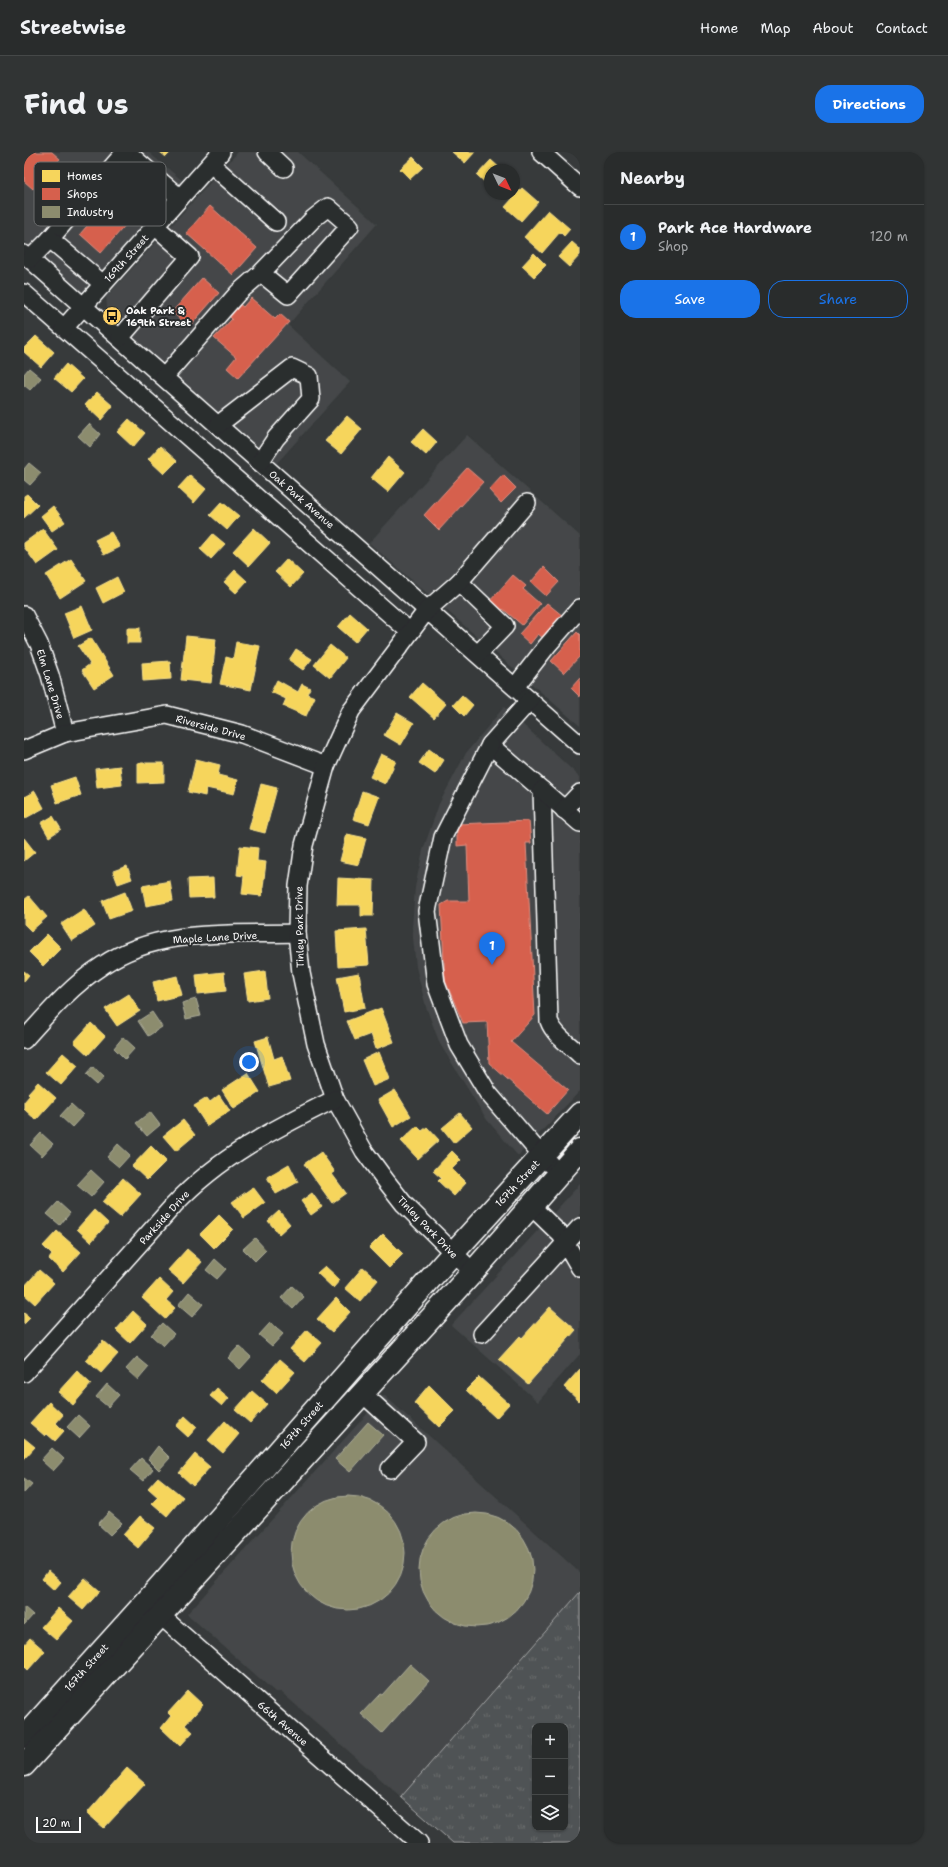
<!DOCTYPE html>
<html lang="en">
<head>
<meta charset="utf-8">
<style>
	:root { --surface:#292c2c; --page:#313434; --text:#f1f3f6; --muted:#a5a7a9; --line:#454848; --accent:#1a73e8 }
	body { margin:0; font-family:"Shantell Sans",sans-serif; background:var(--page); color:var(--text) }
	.controls { position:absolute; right:12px; bottom:12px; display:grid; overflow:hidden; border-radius:8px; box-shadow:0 1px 3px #0004 }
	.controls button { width:36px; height:36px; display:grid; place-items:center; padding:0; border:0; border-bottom:1px solid var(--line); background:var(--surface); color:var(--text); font:20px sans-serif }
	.compass { position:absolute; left:460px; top:12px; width:36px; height:36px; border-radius:50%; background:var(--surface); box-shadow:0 1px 3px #0004; rotate:133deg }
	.scale { position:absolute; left:12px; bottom:10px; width:45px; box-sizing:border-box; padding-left:4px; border:2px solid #fff; border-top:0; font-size:11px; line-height:14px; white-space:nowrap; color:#fff; -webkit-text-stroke:3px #2a2d2e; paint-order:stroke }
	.you { position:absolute; left:225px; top:910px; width:14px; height:14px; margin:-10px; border:3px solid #fff; border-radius:50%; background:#1a73e8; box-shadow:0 0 0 6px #1a73e833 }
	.badge { display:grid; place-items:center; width:26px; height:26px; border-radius:50%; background:var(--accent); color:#fff; font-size:13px; font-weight:700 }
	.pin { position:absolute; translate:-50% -33px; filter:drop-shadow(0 1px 2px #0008) }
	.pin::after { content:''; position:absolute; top:21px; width:14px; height:12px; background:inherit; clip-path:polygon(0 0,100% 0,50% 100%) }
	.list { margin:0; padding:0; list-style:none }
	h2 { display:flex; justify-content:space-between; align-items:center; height:52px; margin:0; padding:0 16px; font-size:17px }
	h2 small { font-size:13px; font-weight:400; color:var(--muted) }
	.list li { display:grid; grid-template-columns:26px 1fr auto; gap:12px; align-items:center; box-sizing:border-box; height:64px; padding:0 16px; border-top:1px solid var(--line) }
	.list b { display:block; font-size:15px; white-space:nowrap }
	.list p { margin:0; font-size:13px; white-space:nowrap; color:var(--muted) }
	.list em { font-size:13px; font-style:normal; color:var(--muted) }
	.actions { display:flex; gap:8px; padding:12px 16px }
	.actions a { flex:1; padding:9px 0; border:1px solid var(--accent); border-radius:16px; text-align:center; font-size:14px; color:var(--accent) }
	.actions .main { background:var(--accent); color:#fff }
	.icon { flex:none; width:22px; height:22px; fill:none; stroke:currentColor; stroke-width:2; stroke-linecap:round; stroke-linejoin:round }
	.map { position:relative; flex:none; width:556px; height:1691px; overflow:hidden; border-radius:16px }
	header { display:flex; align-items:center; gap:24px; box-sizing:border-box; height:56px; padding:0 20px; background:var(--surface); border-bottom:1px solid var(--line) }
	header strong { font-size:19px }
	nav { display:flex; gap:22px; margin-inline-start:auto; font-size:14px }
	.intro { display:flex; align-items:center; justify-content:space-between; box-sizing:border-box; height:96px; padding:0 24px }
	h1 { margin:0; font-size:28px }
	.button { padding:10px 18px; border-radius:16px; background:var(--accent); color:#fff; font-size:14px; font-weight:700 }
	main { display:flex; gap:24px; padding:0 24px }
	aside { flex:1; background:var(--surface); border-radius:16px; box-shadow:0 1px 3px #0004 }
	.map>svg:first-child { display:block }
	.built { fill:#444748 }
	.grass { fill:url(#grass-tufts); stroke:#a8a9aa; fill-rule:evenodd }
	.homes { fill:#f6d55c; stroke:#f9e28d }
	.shops { fill:#d6604d; stroke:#e29082 }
	.industry { fill:#8c8c6e; stroke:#aeae9a }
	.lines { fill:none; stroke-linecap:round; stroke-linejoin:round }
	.minor-casing { stroke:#fff; stroke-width:20 }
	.major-casing { stroke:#fff; stroke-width:25 }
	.minor { stroke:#2a2d2e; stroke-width:17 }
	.major { stroke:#2a2d2e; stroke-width:22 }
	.labels { text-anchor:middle; stroke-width:4; stroke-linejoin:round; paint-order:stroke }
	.street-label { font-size:10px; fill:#fff; stroke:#2a2d2e }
	.poi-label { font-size:10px; font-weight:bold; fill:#fff; stroke:#2a2d2e; text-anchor:start }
	.key { fill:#2a2d2e; stroke:#6a6c6d; stroke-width:1 }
	.key-label { font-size:11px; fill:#fff }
</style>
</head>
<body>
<header>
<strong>Streetwise</strong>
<nav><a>Home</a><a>Map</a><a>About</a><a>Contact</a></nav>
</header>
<div class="intro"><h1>Find us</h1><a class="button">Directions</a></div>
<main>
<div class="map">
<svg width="556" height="1691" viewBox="0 0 556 1691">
	<defs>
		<pattern id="grass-tufts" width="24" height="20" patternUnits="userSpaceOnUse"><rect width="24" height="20" fill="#505354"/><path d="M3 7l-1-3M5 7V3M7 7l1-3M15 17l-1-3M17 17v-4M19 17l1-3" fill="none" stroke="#6a6d6e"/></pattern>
	</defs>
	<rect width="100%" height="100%" fill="#373a3b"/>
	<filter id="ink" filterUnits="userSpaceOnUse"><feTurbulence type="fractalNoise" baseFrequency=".025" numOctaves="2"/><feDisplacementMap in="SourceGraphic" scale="8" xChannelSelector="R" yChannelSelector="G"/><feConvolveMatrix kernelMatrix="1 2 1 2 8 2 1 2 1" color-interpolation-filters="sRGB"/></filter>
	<g filter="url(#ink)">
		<g class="built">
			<path d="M0,0h124l36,30 -101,112 -59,-53z"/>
			<path d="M214,0h60l79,72 -89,101 62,57 -73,81 -169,-146 -2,-20z"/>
			<path d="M443,283l113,101v190l-211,-183z"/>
			<path d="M480,555l76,70v314l-62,65 -31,-36 -47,-76 -14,-37 -10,-40 -4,-39 3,-41 8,-37 16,-46 27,-51z"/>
			<path d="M556,1032v170l-42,48 -87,-77z"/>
			<path d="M360,1243l196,178v19l-179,205 -120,-105h-6l-88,-78z"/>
		</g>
		<path class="grass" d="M556,1440v251h-127l-52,-46zM511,1574h30v102h-30z"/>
		<g class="homes">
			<path d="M136,0h11l-5,5z"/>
			<path d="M428,0h23l-10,11z"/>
			<path d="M389,5l10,10 -13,12 -10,-10z"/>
			<path d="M467,8l11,10h-12v17l-13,-12z"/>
			<path d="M498,36l16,14 -17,19 -16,-14z"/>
			<path d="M524,58l22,19 -6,7 -4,-4 -18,21 -18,-16z"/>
			<path d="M548,90l8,7v6l-11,12 -11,-10z"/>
			<path d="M510,101l12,12 -12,12 -12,-11z"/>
			<path d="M12,184l18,16 -13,15 -17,-15v-4z"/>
			<path d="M42,212l17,15 -12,13 -17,-14z"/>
			<path d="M73,240l16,14 -12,14 -16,-15z"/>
			<path d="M323,264l15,13 -21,25 -16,-13z"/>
			<path d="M105,267l16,14 -12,14 -16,-15z"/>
			<path d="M399,277l14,13 -11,13 -15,-13z"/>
			<path d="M136,294l17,15 -13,13 -16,-15z"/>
			<path d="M364,305l17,15 -17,20 -17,-14z"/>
			<path d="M166,323l16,14 -12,14 -16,-15z"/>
			<path d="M3,342l11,11 -14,13v-22z"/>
			<path d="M198,350l17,14 -12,14 -17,-15z"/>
			<path d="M29,354l12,16 -13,9 -11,-15z"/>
			<path d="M230,376l16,15 -21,23 -16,-15z"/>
			<path d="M19,377l15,21 -21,15 -13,-18v-4z"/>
			<path d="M87,380l9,15 -16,8 -9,-15z"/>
			<path d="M189,382l12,10 -14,15 -11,-10z"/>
			<path d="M47,407l15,22 -26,17 -14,-23z"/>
			<path d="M263,407l16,15 -12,13 -16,-15z"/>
			<path d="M211,418l12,11 -11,12 -12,-11z"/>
			<path d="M93,425l7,15 -21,11 -7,-15z"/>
			<path d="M58,454l10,24 -18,8 -10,-25z"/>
			<path d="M326,461l17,15 -12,14 -17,-15z"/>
			<rect x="103" y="476" width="13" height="15"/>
			<path d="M162,484l30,3 -5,44 -30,-3z"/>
			<path d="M67,486l23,37 -20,13 -12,-18 8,-6 -12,-18z"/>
			<path d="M212,490l24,4 -9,44 -31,-6 6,-27 7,2z"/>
			<path d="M306,493l16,13 -16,20 -16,-13z"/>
			<path d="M272,497l16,10 -9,11 -14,-10z"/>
			<path d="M146,509l1,18 -28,2 -1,-18z"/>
			<path d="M253,528l21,12 4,-8 8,4 -3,6 8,3 -9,19 -23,-10 3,-7 -15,-7z"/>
			<path d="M398,531l24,21 -12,14 -24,-21z"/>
			<path d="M438,543l11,10 -9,11 -11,-11z"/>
			<path d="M373,561l17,10 -13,22 -17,-10z"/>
			<path d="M405,597l15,11 -9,14 -16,-11z"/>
			<path d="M357,602l15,7 -11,23 -15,-7z"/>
			<path d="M172,607l24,6 -2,10 20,5 -4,14 -28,-6 -1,8 -17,-4z"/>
			<path d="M114,611h26v19l-26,1z"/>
			<path d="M96,614l2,19 -25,3 -2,-19z"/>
			<path d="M51,625l6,18 -24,8 -6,-18z"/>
			<path d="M237,632l16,4 -12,45 -16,-4z"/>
			<path d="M11,639l9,17 -20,11v-22z"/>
			<path d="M338,639l17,6 -10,27 -16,-5z"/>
			<path d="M29,664l8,13 -12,8 -8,-14z"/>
			<path d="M323,682l19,4 -7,27 -19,-4z"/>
			<path d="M0,686l11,14 -11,9z"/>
			<path d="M216,694l18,2 -1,13 9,1 -4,34 -20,-2 2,-18 -7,-1z"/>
			<path d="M103,714l5,13 -14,5 -5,-13z"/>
			<path d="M189,726l1,19 -25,1 -1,-19z"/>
			<path d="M314,726l36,2 -1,36h-12v-11h-24z"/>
			<path d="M146,729l3,20 -27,5 -4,-20z"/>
			<path d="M101,740l7,19 -23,8 -7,-18z"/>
			<path d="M5,744l18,21 -16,14 -7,-7v-24z"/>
			<path d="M60,757l11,17 -23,15 -11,-17z"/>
			<path d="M342,777l3,36 -31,2 -2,-36z"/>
			<path d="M23,782l14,14 -18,18 -14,-14z"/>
			<path d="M0,819l5,4 -5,6z"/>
			<path d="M241,819l3,27 -20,3 -4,-27z"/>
			<path d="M200,820l2,19 -28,3 -2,-19z"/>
			<path d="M335,821l6,35 -21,4 -7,-35z"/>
			<path d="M153,824l5,19 -25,6 -4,-19z"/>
			<path d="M105,842l11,17 -23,15 -12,-17z"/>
			<path d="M357,856l13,34 -18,7 -5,-15 -16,6 -8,-19z"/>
			<path d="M67,871l14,13 -17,19 -14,-13z"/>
			<path d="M244,885l6,22 8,-3 8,25 -21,6 -14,-46z"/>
			<path d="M355,900l11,27 -17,7 -11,-26z"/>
			<path d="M39,901l15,13 -17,19 -15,-13z"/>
			<path d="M224,921l12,19 -26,17 -12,-19z"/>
			<path d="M14,930l18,16 -20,22 -12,-11v-7l6,-7 -2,-2z"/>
			<path d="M371,938l16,26 -18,11 -15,-27z"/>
			<path d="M195,943l11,16 -23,15 -13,-20 13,-8 3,4z"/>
			<path d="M436,961l12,14 -18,16 -12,-15z"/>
			<path d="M159,968l12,15 -19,16 -13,-15z"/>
			<path d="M393,974l5,5 5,-4 12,13 -21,19 -17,-18z"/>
			<path d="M127,994l15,15 -19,19 -15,-14z"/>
			<path d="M428,999l9,9 -9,9 14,14 -12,13 -16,-15 3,-3 -8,-7z"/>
			<path d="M297,1000l14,20 -3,2 14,19 -14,10 -28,-39z"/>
			<path d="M265,1012l9,18 -22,12 -9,-17z"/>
			<path d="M99,1026l18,16 -21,23 -18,-15z"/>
			<path d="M229,1035l12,16 -21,15 -12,-16z"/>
			<path d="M288,1041l10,14 -11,8 -10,-14z"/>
			<path d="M70,1058l14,13 -17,19 -14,-13z"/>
			<path d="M255,1059l11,13 -11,10 -11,-13z"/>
			<path d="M195,1063l14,14 -19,19 -14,-14z"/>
			<path d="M33,1079l24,21 -18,20 -14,-13 3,-4 -9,-9z"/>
			<path d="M359,1082l20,20 -14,14 -20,-20z"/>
			<path d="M163,1097l15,13 -19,21 -15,-13z"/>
			<path d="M301,1114l15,14 -7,8 -16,-15z"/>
			<path d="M339,1115l15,13 -18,21 -15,-13z"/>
			<path d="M15,1118l15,13 -19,21 -11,-10v-7z"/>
			<path d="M135,1127l14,13 -7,8 9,8 -10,11 -23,-21z"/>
			<path d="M312,1146l14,14 -18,20 -15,-13z"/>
			<path d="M526,1155l26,23 -48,54 -29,-25 21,-23 2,2z"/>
			<path d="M109,1159l14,13 -17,19 -14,-13z"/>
			<path d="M0,1161l6,5 -6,6z"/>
			<path d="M283,1178l15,13 -17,19 -15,-13z"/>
			<path d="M79,1189l15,13 -17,19 -15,-13z"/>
			<path d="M256,1207l15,13 -19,21 -14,-13z"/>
			<path d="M556,1217v31l-1,1 -15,-14z"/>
			<path d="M53,1219l14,13 -18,21 -15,-13z"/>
			<path d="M455,1225l30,27 -13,14 -30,-28z"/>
			<path d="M405,1233l26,26 -16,16 -25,-24z"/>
			<path d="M193,1236l12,10 -7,8 -12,-10z"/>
			<path d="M228,1239l15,13 -17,19 -15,-13z"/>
			<path d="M25,1250l14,13 -7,8 8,8 -9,10 -8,-7 -2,2 -15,-13z"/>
			<path d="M161,1264l12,11 -9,10 -12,-11z"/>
			<path d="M201,1269l14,13 -16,19 -15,-13z"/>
			<path d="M0,1286l11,9 -11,12z"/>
			<path d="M171,1302l15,13 -17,19 -14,-13z"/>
			<path d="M134,1325l25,20 -16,19 -15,-13 6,-6 -10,-9z"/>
			<path d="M116,1364l15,12 -17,20 -15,-13z"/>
			<path d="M24,1419l13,11 -7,8 -12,-11z"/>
			<path d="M61,1426l15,13 -17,19 -15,-13z"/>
			<path d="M34,1456l15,13 -17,19 -15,-13z"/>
			<path d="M6,1486l15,13 -17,19 -4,-4v-21z"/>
			<path d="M164,1539l15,14 -18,20 8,7 -13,14 -19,-18 10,-12 -3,-3z"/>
			<path d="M103,1616l18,16 -41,44 -17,-15z"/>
		</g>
		<g class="shops">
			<path d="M4,0h24l8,7 -27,30 -9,-8v-25z"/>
			<path d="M83,51l21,19 -27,31 -21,-19z"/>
			<path d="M186,54l47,42 -24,27 -47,-42z"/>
			<path d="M178,126l17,15 -30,34 -17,-15z"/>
			<path d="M227,146l24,21 5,-5 9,8 -51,56 -11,-10 9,-11 -22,-19 18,-19 -4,-4 10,-12 5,4z"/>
			<path d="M443,316l16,14 -44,48 -15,-15z"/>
			<path d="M479,323l13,13 -15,15 -12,-13z"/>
			<path d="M520,415l15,15 -13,14 -15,-14z"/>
			<path d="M489,423l13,11 -3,3 17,15 -18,21 -19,-16 -2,3 -12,-10z"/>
			<path d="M523,451l16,13 -20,22 -5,-4 -8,10 -11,-10z"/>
			<path d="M553,480l3,3v21l-16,17 -13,-12z"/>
			<path d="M556,526v19l-9,-9z"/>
			<path d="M505,669l2,22h-5l9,172 -24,27 57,48 -21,24 -58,-51 -2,-41 -24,1 -18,-43 -4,-75 7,-4h21l-2,-56 -10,1v-22z"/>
		</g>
		<g class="industry">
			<path d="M5,216l12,10 -11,12 -6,-5v-11z"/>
			<path d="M65,272l11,10 -10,13 -12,-11z"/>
			<path d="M5,311l12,10 -11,12 -6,-5v-11z"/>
			<path d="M172,847l5,17 -15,3 -4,-16z"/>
			<path d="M128,860l10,15 -14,9 -10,-15z"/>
			<path d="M99,885l12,11 -10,11 -11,-11z"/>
			<path d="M69,915l11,10 -7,8 -11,-10z"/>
			<path d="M47,952l12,11 -11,12 -12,-11z"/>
			<path d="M126,960l10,13 -13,11 -11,-13z"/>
			<path d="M17,981l12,11 -11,12 -12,-11z"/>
			<path d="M94,992l12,11 -11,12 -12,-10z"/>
			<path d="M67,1018l13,12 -13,15 -14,-12z"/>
			<path d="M34,1050l12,11 -10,12 -13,-11z"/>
			<path d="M231,1086l11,12 -11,11 -12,-12z"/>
			<path d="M191,1107l11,10 -9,10 -11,-9z"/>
			<path d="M268,1134l12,11 -11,12 -12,-11z"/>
			<path d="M165,1140l14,12 -11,13 -14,-12z"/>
			<path d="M138,1171l12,11 -11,12 -12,-11z"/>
			<path d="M246,1171l13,11 -11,12 -13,-11z"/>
			<path d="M215,1194l12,11 -11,12 -12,-11z"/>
			<path d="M113,1205l12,10 -11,13 -12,-11z"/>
			<path d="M83,1232l12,11 -11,12 -12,-10z"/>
			<path d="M54,1263l12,11 -11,12 -12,-11z"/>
			<path d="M344,1270l15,13 -33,37 -15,-13z"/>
			<path d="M134,1294l12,12 -11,12 -11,-11z"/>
			<path d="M28,1296l12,11 -11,12 -12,-11z"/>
			<path d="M117,1306l12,11 -10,12 -13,-11z"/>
			<path d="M0,1326l8,6 -8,9z"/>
			<circle cx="324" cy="1401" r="57"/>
			<path d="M85,1360l13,11 -12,12 -12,-11z"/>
			<circle cx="452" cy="1418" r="57"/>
			<path d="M0,1455l9,8 -9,10z"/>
			<path d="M386,1512l19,17 -47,52 -21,-19 19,-20 2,1z"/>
		</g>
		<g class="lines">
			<g class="minor-casing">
				<g id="minor">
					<path d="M103,0l53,46"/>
					<path d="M243,0l17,16"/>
					<path d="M517,0l39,35"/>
					<path d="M187,12l65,58"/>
					<path d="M26,87l75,-87"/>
					<path d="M0,102l556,491"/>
					<path d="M6,107l20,-20 53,45"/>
					<path d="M0,141l386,339"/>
					<path d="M40,176l157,-176"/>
					<path d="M96,186l70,-81 -35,-31"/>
					<path d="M140,225l74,-84 23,-20 53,-55 14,-11 22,19 -62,69 -27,-22"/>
					<path d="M194,273l74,-57 17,8 2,23 -35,39 -16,24"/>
					<path d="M435,430l46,44 -27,28"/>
					<path d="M0,463l15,29 11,31 15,58"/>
					<path d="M491,535l32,-41 33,-38"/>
					<path d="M506,548l-40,45 52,45 7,231c5,14 20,23 31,34"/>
					<path d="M466,593l-47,92 -16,74 9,73 23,61 29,48 54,63 17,17"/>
					<path d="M0,598l41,-17 102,-18 75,19 84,32"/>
					<path d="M518,638l38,33"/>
					<path d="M540,658l16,-17"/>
					<path d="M0,888c24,-27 48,-55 79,-75 56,-38 130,-30 194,-32"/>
					<path d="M507,1054l30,29 19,33"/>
					<path d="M449,1120l-69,-68 -18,-23 -22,-30 -29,-52 -19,-55 -15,-71 -4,-40 1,-47 6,-41 22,-79 25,-55 76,-101 32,-28 68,-79"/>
					<path d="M458,1182l98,-107"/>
					<path d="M0,1221l150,-168c46,-49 102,-77 161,-106"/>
					<path d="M338,1241l54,49 -26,27"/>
					<path d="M128,1456l267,235"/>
				</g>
			</g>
			<g class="major-casing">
				<g id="major">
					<path d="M0,1585l122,-135 307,-349 127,-139"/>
					<path d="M0,1613l449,-493 107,-122"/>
				</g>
			</g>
			<use href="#minor" class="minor"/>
			<use href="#major" class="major"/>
		</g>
	</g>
	<defs>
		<g id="bus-disc" transform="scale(1)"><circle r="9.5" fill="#ffd166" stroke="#2a2d2e"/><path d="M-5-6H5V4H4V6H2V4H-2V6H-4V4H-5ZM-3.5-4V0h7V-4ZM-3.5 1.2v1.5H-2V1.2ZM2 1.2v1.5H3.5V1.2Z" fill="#111"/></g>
	</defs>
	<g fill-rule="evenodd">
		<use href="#bus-disc" x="88" y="164"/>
	</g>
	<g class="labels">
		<g class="street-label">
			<text transform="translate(102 106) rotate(-48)" y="4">169th Street</text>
			<text transform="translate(278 347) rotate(41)" y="4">Oak Park Avenue</text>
			<text transform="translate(27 532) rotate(73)" y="4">Elm Lane Drive</text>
			<text transform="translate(187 575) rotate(15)" y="4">Riverside Drive</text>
			<text transform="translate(275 775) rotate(-91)" y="4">Tinley Park Drive</text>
			<text transform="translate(191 785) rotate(-3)" y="4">Maple Lane Drive</text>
			<text transform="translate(493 1031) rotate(-47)" y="4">167th Street</text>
			<text transform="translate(140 1065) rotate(-48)" y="4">Parkside Drive</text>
			<text transform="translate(404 1075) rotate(46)" y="4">Tinley Park Drive</text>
			<text transform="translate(277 1273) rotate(-49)" y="4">167th Street</text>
			<text transform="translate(62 1515) rotate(-48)" y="4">167th Street</text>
			<text transform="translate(259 1571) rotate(41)" y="4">66th Avenue</text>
		</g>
		<g class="poi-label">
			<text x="102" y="162">Oak Park &amp;<tspan x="102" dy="12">169th Street</tspan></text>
		</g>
	</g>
	<rect x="10" y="10" width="132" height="64" rx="6" class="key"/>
	<rect x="18" y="18" width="18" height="12" fill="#f6d55c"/>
	<rect x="18" y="36" width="18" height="12" fill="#d6604d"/>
	<rect x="18" y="54" width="18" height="12" fill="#8c8c6e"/>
	<g class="key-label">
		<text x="43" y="28">Homes</text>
		<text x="43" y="46">Shops</text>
		<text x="43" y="64">Industry</text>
	</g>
</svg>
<div class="controls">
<button>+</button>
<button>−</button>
<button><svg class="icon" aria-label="layers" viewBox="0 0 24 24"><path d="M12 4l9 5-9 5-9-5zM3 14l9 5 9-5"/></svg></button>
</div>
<svg class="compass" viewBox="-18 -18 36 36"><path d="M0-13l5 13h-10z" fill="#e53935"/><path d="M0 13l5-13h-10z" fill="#a5a7a9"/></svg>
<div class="scale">20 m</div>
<div class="you"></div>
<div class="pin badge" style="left:468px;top:813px">1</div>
</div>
<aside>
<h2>Nearby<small></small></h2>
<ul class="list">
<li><span class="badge">1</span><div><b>Park Ace Hardware</b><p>Shop</p></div><em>120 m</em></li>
</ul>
<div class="actions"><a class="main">Save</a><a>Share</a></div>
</aside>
</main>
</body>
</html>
